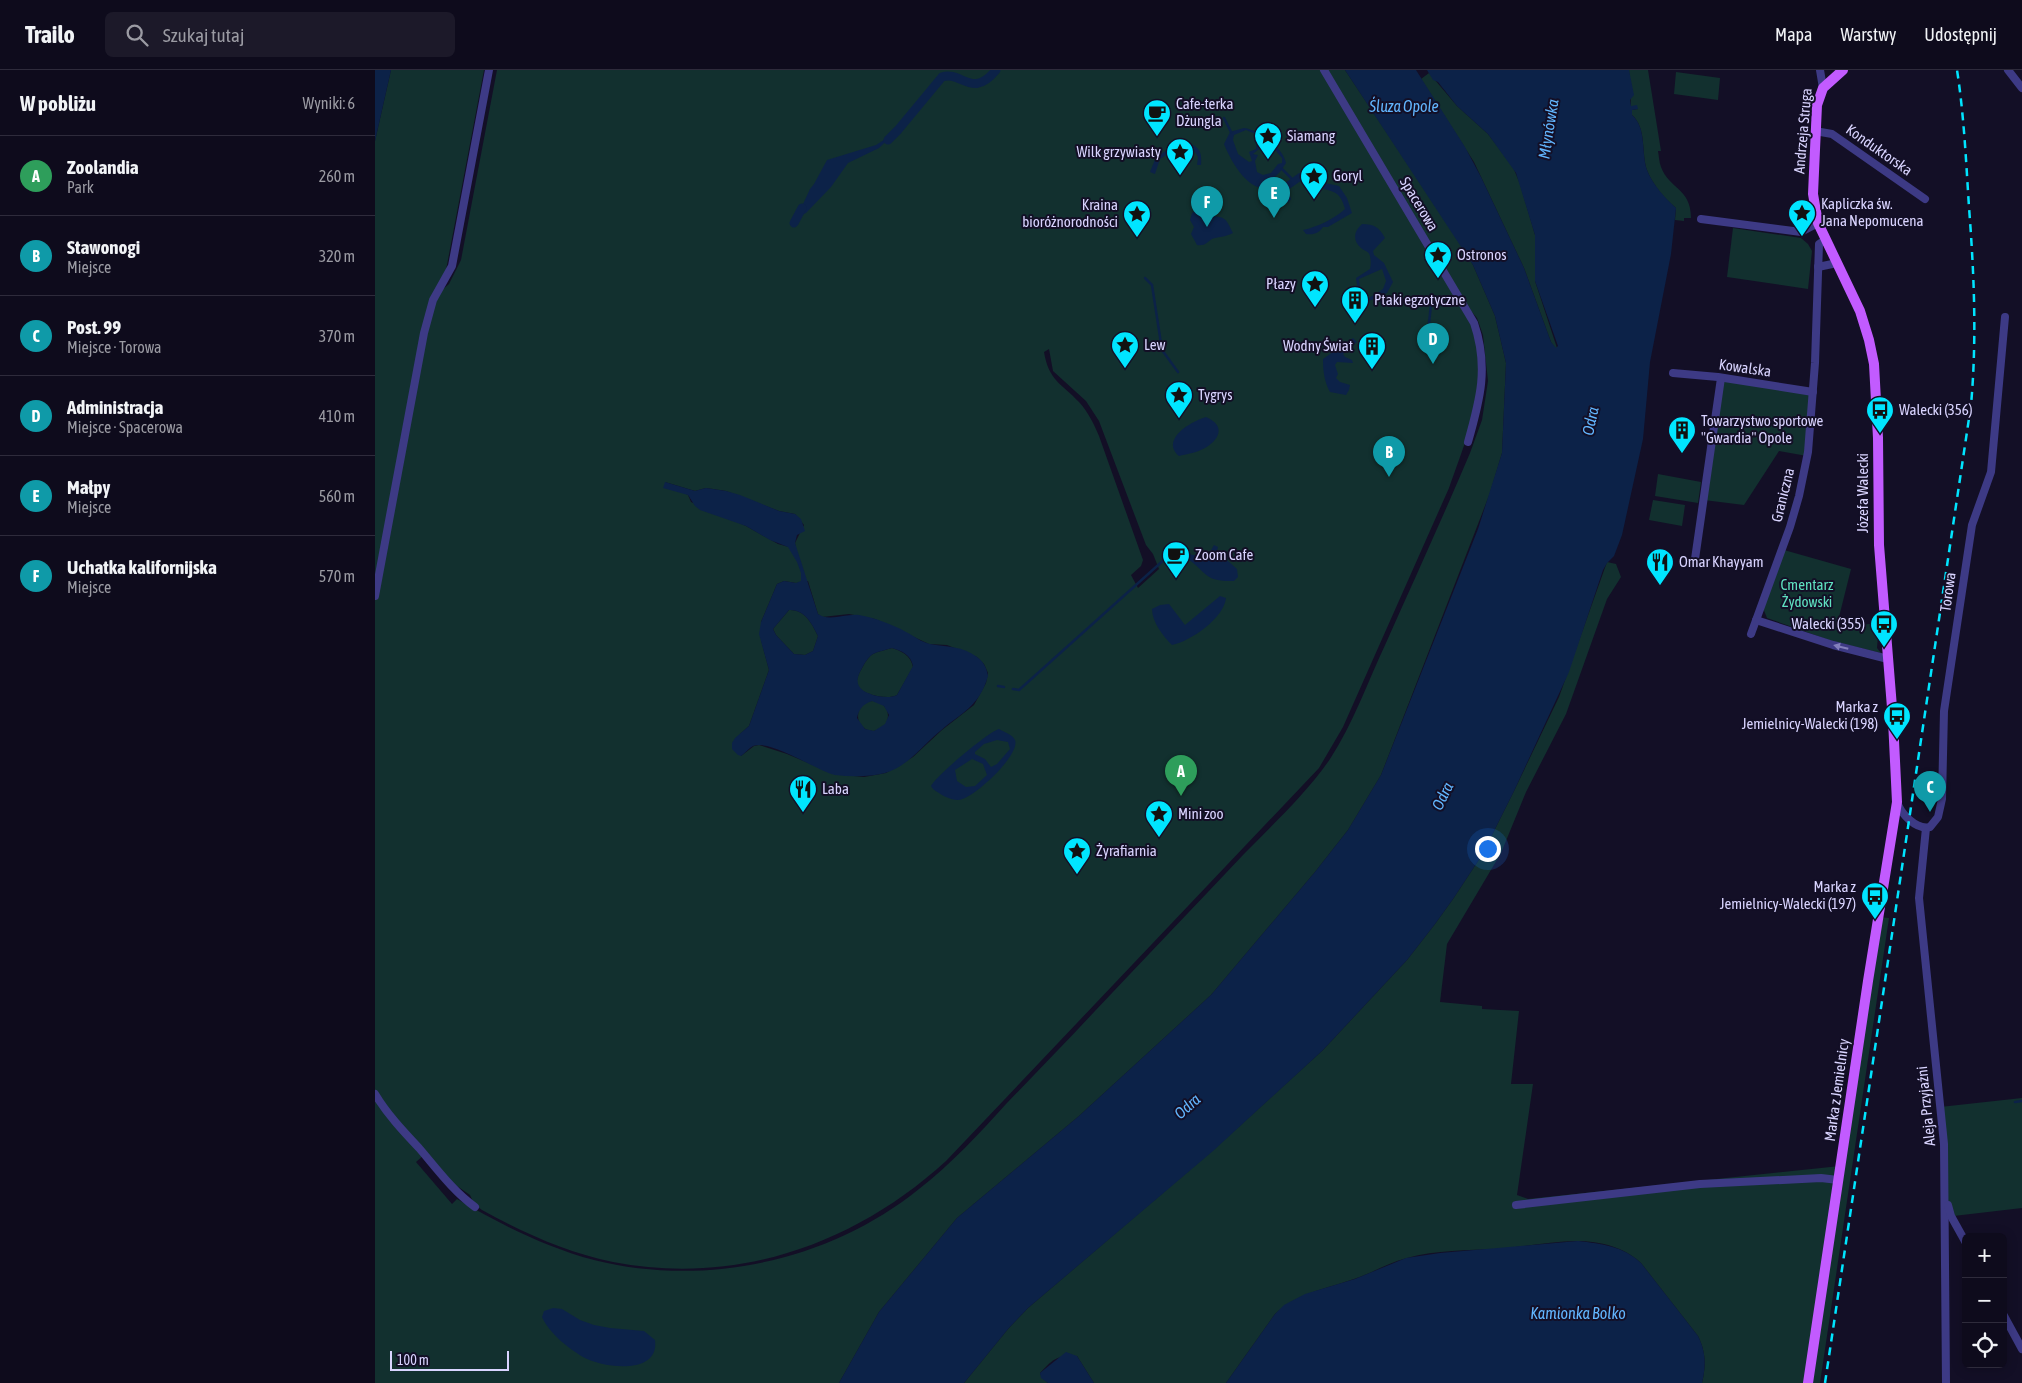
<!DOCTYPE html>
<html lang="pl">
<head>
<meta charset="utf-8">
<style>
	:root { --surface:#0e0b1c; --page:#1c1929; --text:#f1f3f6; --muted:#9b9ba3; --line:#2e2b3b; --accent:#2563eb }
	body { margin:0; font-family:"Asap Condensed",sans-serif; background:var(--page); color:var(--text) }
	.controls { position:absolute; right:15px; bottom:15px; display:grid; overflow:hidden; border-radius:8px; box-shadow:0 2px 12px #0003 }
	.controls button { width:45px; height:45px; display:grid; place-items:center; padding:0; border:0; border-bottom:1px solid var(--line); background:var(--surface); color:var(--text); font:25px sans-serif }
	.scale { position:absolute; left:15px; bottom:12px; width:119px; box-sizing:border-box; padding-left:5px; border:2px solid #d9d4ff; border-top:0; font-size:14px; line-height:18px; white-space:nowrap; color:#d9d4ff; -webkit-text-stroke:4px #130f26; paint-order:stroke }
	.you { position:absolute; left:1112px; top:778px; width:18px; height:18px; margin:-12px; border:4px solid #fff; border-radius:50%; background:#1a73e8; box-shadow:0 0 0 8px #1a73e833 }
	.badge { display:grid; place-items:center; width:32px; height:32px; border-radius:50%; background:var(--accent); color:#fff; font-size:16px; font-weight:700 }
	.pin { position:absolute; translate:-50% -41px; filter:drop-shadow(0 1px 2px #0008) }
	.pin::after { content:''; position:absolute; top:26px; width:18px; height:15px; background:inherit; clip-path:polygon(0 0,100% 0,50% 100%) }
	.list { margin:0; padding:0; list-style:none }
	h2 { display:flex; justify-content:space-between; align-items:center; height:65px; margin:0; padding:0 20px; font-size:21px }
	h2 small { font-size:16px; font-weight:400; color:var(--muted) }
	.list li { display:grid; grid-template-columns:32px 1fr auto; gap:15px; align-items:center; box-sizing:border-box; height:80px; padding:0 20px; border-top:1px solid var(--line) }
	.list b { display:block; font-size:19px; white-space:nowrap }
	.list p { margin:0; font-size:16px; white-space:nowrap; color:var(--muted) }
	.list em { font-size:16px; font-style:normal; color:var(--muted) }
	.icon { flex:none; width:28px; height:28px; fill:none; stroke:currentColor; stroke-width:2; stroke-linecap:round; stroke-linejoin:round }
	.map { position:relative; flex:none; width:1647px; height:1313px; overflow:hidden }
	header { display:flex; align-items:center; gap:30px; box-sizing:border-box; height:70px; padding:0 25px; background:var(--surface); border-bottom:1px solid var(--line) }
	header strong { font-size:24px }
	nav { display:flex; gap:28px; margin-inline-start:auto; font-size:18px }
	.search { width:350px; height:45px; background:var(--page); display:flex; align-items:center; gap:12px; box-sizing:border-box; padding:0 18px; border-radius:8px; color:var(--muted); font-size:19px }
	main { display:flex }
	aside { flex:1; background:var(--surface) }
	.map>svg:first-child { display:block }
	.green { fill:#12302f; fill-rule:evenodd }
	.water { fill:#0c2248; fill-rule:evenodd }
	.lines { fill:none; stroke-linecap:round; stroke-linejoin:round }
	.stream { stroke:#0c2248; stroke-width:2.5 }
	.canal { stroke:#0c2248; stroke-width:9 }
	.minor { stroke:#3d3a85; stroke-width:8 }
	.major { stroke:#c25bff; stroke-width:10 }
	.rail { stroke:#00e5ff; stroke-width:2.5; stroke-dasharray:8 6; stroke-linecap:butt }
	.oneway { fill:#837fbc }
	.labels { text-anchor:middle; stroke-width:4; stroke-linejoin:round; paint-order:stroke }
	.poi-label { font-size:15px; fill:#d9d4ff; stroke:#130f26; text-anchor:start }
	.street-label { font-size:15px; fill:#d9d4ff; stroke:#130f26 }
	.park-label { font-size:15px; fill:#5fe0c0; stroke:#130f26 }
	.water-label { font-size:16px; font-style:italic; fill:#62b6ff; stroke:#130f26 }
</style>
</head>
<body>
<header>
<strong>Trailo</strong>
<div class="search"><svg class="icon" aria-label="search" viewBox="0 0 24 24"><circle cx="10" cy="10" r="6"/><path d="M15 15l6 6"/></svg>Szukaj tutaj</div>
<nav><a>Mapa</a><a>Warstwy</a><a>Udostępnij</a></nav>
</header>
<main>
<aside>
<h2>W pobliżu<small>Wyniki: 6</small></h2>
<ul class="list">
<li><span class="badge" style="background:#2e9e5b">A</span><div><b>Zoolandia</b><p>Park</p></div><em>260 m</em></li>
<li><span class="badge" style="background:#0f9aa8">B</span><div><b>Stawonogi</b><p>Miejsce</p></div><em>320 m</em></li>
<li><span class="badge" style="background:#0f9aa8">C</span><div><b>Post. 99</b><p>Miejsce · Torowa</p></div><em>370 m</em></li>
<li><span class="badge" style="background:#0f9aa8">D</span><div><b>Administracja</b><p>Miejsce · Spacerowa</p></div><em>410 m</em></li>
<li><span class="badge" style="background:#0f9aa8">E</span><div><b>Małpy</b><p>Miejsce</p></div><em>560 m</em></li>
<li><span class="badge" style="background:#0f9aa8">F</span><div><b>Uchatka kalifornijska</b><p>Miejsce</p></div><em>570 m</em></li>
</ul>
</aside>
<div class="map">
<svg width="1647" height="1313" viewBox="0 0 1647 1313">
	<rect width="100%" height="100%" fill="#130f26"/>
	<g class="green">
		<path d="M16,0h93l-38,200 -5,21 8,-7 12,-24 36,-190h824l151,255c2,11 7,22 8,34 4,39 -18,92 -31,129l-106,239 -24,41 -373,393c-91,83 -209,125 -333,101 -45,-9 -90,-29 -131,-52l-8,-6 -4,-9 -29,-20 -17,-20 -8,7 36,42 5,-5c43,25 88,48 137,61 111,28 236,1 325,-71 32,-25 60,-55 87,-85 30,-31 60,-62 89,-93 49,-52 99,-104 148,-156 30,-31 63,-61 87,-96 23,-35 38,-78 56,-116 28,-63 57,-126 84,-190l12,-33 6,-39 -5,-46 -6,-17 -11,-13 -139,-235h18l117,176 11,19 22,51 11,47 -4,90 -12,40 -109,282 -33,55 -33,42 -104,123 -132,121 -122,102 -78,94 -40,71h-464v-1242zM674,279l4,22 33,30 13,20 47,124 7,9 6,15 -21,19 -7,-13 10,-9 2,-6 -44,-124c-5,-12 -11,-24 -20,-34 -18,-19 -30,-21 -35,-50zM290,412l30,9 11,-3 20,3 53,20 16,3 9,11 -9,18 1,6 -18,-5 -32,-18 -55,-24 -3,-7zM409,511l12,2 12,-2 10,33 4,3 27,-3 26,5 54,25 18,1 30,12 7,7 4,9 -2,10 -12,22 -32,25 -29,27 -27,16 -22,4 -30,-3 -47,-20 -28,-9 -5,1 -13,10 -1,-22 9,-8 20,-56 -8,-30v-18l16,-38z"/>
		<path d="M1254,0h19l13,81h-3c1,5 1,11 3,16 8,22 30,21 30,51h-7v3l-9,-1 1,-12c-11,-9 -24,-24 -29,-38 -6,-17 0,-42 -15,-55l-1,-5 7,-1 -7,-3z"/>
		<path d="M1301,2l44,6 -2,22 -44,-6z"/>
		<path d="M1054,3l28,33 31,28 25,33 7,17 15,51v46l22,67h-2l-4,-6 -27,-74 -50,-106 -53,-83z"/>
		<path d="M1358,158l68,10 7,6 4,7 -4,38 -81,-12z"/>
		<path d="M1346,308l92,14 -6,64 -28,-5 -35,54 -40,-5z"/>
		<path d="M1283,404l43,8 -3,21 -43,-7z"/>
		<path d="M1278,430l32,5 -3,21 -33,-6z"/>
		<path d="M1409,480l67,19 -13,52 21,4 20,-2 -2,25 4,5 -49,-12 -65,-23 -4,-10z"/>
		<path d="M1232,492l9,2 5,13 -14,22 -41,115 -40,78 -25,61 -54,91 -7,58 42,4v3l37,2 -8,73h22l-16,111 11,4 312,-33 38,-249 11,1 -69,465h-118c4,-17 4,-31 -4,-47l-57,-73c-17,-16 -41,-22 -64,-22 -26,0 -53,6 -79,8 -30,1 -62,1 -91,9 -19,5 -35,15 -53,21 -29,10 -56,14 -79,35l-49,69h-132l-17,-27c-20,0 -22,1 -37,17l2,5 6,5h-84l44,-54 20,-21 184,-157 111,-101 84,-90 28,-36 18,-25 29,-44 32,-64 45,-94z"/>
		<path d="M414,540c16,-1 23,14 29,26l-5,15 -8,4 -11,-1 -18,-19 -3,-6z"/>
		<path d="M517,578c10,3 19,8 21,19l-16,28c-6,3 -13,2 -20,1 -16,-4 -26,-9 -16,-26 3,-6 7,-13 12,-16 6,-3 13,-4 19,-6z"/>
		<circle cx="498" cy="646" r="15"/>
		<path d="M1647,1028v110l-77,9 -5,-110z"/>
	</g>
	<g class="water">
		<path d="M0,0h16l-16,71z"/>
		<path d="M970,0h71l49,77 16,30 43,91 27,74 5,6 2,-2 -23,-65v-46l-19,-62 -28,-39 -31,-28 -19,-24 -5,-2 -6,-10h202l5,25 -4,5 1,6 6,-1 1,4 -6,1v5c15,13 9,38 15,55 5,14 19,29 29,38l-5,46 -21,108 -7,77 -21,96 -8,21 -7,7 -4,7 -34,102 -55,119 -32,64 -29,44 -18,25 -28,36 -84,90 -110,101 -185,157 -20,21 -44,54h-125l40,-71 78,-94 122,-102 132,-121 104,-123 33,-42 33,-55 97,-246 24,-76 4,-90 -11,-47 -22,-51z"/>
		<path d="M869,58c15,2 39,19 42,35l-6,9 -17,16c-18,-1 -33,-29 -39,-44l6,-12zM871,60l12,5 -2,14 -7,3 3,9 -3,1 -11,-8 -5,-14 1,-5zM884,70l4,1v3l8,1 11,13v5l-4,1 -7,9 -8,2 -6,-3 -2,-11 3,-6 -5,-1 6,-5 4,2 -2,-5 -3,-2z"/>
		<path d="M521,62l-17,16 -31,15 -17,24 -25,26 -9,4 13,-28 4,-5 13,-24 49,-15z"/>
		<path d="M806,71c15,4 22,7 20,24h-4l1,-8 -6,-10 -10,-2 -22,14 -5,15 -5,-2 6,-15z"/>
		<path d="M924,103l21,9 19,4 8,12 5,15 -24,14h-5c-4,6 -9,8 -17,7l-3,-4c14,-3 31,-11 42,-21 -5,-19 -12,-17 -28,-22 -5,-2 -10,-5 -15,-7l-14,10 3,9 -3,4 -7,-13v-4z"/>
		<path d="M823,138l10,8c18,1 17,1 25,17 -7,4 -16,4 -21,6 -6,4 -7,7 -15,6l-6,-11 3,-7 -4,-7 2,-7z"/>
		<path d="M987,154c12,0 17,3 23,14l-12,13 1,4 10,8 9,19 -6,11 -18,8c-9,-5 -12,-13 -13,-23l14,-9c1,-4 1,-9 0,-13 -1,-5 -6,-5 -9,-8 -9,-8 -7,-17 1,-24zM1007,199l4,12 -3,8 -14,9 -9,-11 -1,-8z"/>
		<path d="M978,268l4,4 -14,12 2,3 7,3 1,3 -16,-1 -2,3 3,9 -2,4 4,4 10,3 -1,5 -3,5 -16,-3c-6,-11 -7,-22 -7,-33z"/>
		<path d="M831,347c21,9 13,24 -3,32 -7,4 -17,5 -24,7 -19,-17 13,-35 27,-39z"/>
		<path d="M290,412l30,9 11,-3 20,3 14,4 39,16 16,3 6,5 4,12 -8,4 -2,8 23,71c11,8 29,-1 41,1 16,3 33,9 47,17 8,4 15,10 24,12 16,3 33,2 47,13 7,5 10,12 11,19 -9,31 -26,36 -49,56 -17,14 -32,35 -54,41 -16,4 -33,4 -50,2 -18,-4 -64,-36 -82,-29 -4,2 -8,7 -12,10l-3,-1 -6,-6v-6l3,-5 14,-12 20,-56 -10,-36 2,-12 16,-38 7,-3 12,2 5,-2v-8l-4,-11 -9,-15 -18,-7 -24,-14 -46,-16 -5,-4 -7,-11 -25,-7zM414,540c16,-1 23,14 29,26l-5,15 -8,4 -11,-1 -18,-19 -3,-6zM517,578c10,3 19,7 21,18l-16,29c-6,3 -13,2 -20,1 -15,-4 -25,-10 -16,-26 3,-6 7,-13 12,-16 6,-3 13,-4 19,-6zM497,631l12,5 5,9 -4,9 -11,7 -9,-2 -8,-11c2,-9 6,-14 15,-17z"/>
		<path d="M801,475l16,10h8l5,6 9,-16 4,2 -2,7h4l17,15 1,8 -4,4c-31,1 -26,-9 -48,-23 -4,-3 -7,-1 -10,-5z"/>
		<path d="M845,526l6,2c-2,20 -35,43 -54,47 -9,-9 -20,-23 -20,-36l8,-4 9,-1 16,21z"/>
		<path d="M624,659c5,3 14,6 16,11 6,15 -44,61 -57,60 -9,0 -18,-6 -25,-11l-2,-3c5,-10 57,-54 68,-57zM622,670l11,2 2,7 -13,15 -6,3 -6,-8 -10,-5v-2l9,-8zM597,689l11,5 4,11 -12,11 -9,1 -9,-6 -2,-11z"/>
		<path d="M1203,1171c24,3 45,5 63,22l57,73c8,16 8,30 4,47h-476l49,-69 9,-9 21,-11 50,-15 51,-21 34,-5z"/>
		<path d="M178,1238l9,1 18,11 14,5 16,3 34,3 11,9c5,36 -53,28 -72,17 -15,-9 -34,-24 -41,-40l2,-6z"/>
		<path d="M691,1282l11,4 17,27h-46l-7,-5 -1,-5z"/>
	</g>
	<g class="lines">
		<g class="stream">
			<path d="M849,48l7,14"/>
			<path d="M907,99l9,9"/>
			<path d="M770,208l7,7 10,65 16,22"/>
			<path d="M1053,234l3,1 -3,27 -6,7 8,10"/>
			<path d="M796,483l4,-2"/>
			<path d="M623,616l6,1"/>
			<path d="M638,619l6,1 147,-132"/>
			<path d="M1640,1032l7,-1"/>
		</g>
		<g class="canal">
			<path d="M513,70l10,-10 44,-53c19,-7 30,23 54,-7"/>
			<path d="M419,153l8,-15"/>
		</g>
		<g class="minor">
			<path d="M949,0l150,253c15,44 6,77 -6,119"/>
			<path d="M1445,0l3,18"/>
			<path d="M1633,0l14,18"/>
			<path d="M1440,61l17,3 93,65"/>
			<path d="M1326,149l100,13 17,-9"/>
			<path d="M1443,197l19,-4"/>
			<path d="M1298,303l45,4 95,15"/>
			<path d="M1320,489l26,-181"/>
			<path d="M0,526l49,-263 9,-33 19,-34 37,-196"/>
			<path d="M1381,550l77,25 55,14"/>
			<path d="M1376,564l39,-107 9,-31 9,-44 7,-89 4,-119 6,-4"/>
			<path d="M1522,732c4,12 19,28 33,25l8,-10 4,-18 2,-88 28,-186 19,-53 14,-155"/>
			<path d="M1551,758l-7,70 25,246 2,239"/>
			<path d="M0,1024c12,20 28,37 44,54 18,21 34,43 56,59"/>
			<path d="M1141,1135l184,-21 121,-6 17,2"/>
			<path d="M1573,1135l3,11 15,27"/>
			<path d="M1628,1244l19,35"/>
		</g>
		<path class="major" d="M1433,1313l60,-402 29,-179 -4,-82 -14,-175 -1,-107 -4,-74 -5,-24 -9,-29 -42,-88 -5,-29 4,-89 6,-17 20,-18"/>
		<path class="rail" d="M1450,1313l146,-978c6,-67 3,-132 -2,-198 -3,-46 -5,-92 -12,-137"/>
	</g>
	<defs><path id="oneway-solid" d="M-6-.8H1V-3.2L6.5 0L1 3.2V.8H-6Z" transform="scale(1.25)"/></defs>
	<use class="oneway" href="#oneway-solid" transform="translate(1466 577) rotate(-166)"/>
	<defs>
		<g id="cafe-pin" transform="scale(1.4375)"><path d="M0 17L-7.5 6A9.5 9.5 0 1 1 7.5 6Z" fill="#00e5ff" stroke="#130f26"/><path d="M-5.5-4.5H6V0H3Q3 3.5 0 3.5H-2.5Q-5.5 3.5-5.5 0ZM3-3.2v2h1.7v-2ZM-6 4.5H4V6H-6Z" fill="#111"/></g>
		<g id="sight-pin" transform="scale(1.4375)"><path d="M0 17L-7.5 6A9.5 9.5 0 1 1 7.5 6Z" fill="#00e5ff" stroke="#130f26"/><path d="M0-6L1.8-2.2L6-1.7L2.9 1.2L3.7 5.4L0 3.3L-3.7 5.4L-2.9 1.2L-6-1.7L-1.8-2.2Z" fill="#111"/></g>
		<g id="building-pin" transform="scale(1.4375)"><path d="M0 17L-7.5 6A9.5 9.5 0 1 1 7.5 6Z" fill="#00e5ff" stroke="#130f26"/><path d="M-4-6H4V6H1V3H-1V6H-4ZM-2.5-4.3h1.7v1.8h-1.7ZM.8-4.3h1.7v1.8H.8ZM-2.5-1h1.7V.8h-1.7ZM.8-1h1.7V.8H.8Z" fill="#111"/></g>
		<g id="bus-pin" transform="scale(1.4375)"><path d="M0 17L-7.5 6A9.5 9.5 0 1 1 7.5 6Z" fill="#00e5ff" stroke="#130f26"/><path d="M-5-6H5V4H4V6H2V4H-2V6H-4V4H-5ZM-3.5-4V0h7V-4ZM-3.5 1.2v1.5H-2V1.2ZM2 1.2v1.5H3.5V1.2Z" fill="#111"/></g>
		<g id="restaurant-pin" transform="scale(1.4375)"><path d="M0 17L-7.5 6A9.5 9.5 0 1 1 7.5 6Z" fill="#00e5ff" stroke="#130f26"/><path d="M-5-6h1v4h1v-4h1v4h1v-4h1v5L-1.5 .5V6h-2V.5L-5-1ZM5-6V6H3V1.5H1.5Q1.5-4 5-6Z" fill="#111"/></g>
	</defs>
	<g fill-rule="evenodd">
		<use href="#cafe-pin" x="782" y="43"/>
		<use href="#sight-pin" x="893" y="66"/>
		<use href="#sight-pin" x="805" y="82"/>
		<use href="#sight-pin" x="939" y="106"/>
		<use href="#sight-pin" x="1427" y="143"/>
		<use href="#sight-pin" x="762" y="144"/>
		<use href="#sight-pin" x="1063" y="185"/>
		<use href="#sight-pin" x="940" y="214"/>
		<use href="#building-pin" x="980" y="230"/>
		<use href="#sight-pin" x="750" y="275"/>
		<use href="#building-pin" x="997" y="276"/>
		<use href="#sight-pin" x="804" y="325"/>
		<use href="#bus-pin" x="1505" y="340"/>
		<use href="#building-pin" x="1307" y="360"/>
		<use href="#cafe-pin" x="801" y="485"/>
		<use href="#restaurant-pin" x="1285" y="492"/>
		<use href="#bus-pin" x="1509" y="554"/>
		<use href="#bus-pin" x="1522" y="646"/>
		<use href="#restaurant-pin" x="428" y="719"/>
		<use href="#sight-pin" x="784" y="744"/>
		<use href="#sight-pin" x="702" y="781"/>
		<use href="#bus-pin" x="1500" y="826"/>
	</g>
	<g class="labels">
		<g class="poi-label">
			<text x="801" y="39">Cafe-terka<tspan x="801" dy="17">Dżungla</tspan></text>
			<text x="912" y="71">Siamang</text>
			<text x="786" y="87" text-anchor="end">Wilk grzywiasty</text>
			<text x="958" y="111">Goryl</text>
			<text x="1446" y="139">Kapliczka św.<tspan x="1446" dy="17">Jana Nepomucena</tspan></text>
			<text x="743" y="140" text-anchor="end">Kraina<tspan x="743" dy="17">bioróżnorodności</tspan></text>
			<text x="1082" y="190">Ostronos</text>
			<text x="921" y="219" text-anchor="end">Płazy</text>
			<text x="999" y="235">Ptaki egzotyczne</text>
			<text x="769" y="280">Lew</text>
			<text x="978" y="281" text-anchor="end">Wodny Świat</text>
			<text x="823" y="330">Tygrys</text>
			<text x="1524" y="345">Walecki (356)</text>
			<text x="1326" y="356">Towarzystwo sportowe<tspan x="1326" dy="17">"Gwardia" Opole</tspan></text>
			<text x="820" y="490">Zoom Cafe</text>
			<text x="1304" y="497">Omar Khayyam</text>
			<text x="1490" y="559" text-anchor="end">Walecki (355)</text>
			<text x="1503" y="642" text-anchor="end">Marka z<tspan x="1503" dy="17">Jemielnicy-Walecki (198)</tspan></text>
			<text x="447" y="724">Laba</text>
			<text x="803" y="749">Mini zoo</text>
			<text x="721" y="786">Żyrafiarnia</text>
			<text x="1481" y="822" text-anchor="end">Marka z<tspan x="1481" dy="17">Jemielnicy-Walecki (197)</tspan></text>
		</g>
		<g class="street-label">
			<text transform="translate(1428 61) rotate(-85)" y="5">Andrzeja Struga</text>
			<text transform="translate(1504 80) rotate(35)" y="5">Konduktorska</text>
			<text transform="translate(1044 134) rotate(59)" y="5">Spacerowa</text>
			<text transform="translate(1370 298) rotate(8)" y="5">Kowalska</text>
			<text transform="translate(1488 423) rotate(-90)" y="5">Józefa Walecki</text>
			<text transform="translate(1408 425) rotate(-76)" y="5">Graniczna</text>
			<text transform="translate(1573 522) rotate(-82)" y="5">Torowa</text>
			<text transform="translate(1462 1020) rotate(-82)" y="5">Marka z Jemielnicy</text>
			<text transform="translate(1551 1036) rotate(-96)" y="5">Aleja Przyjaźni</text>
		</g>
		<g class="park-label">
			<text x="1432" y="520">Cmentarz<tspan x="1432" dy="17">Żydowski</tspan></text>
		</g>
		<g class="water-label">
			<text x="1029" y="42">Śluza Opole</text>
			<text transform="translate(1173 59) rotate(-81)" y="6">Młynówka</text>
			<text transform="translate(1215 351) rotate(-78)" y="6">Odra</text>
			<text transform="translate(1067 726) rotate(-64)" y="6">Odra</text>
			<text transform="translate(812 1036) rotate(-41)" y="6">Odra</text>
			<text x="1203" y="1249">Kamionka Bolko</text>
		</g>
	</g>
</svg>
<div class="controls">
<button>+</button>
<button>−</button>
<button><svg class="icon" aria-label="locate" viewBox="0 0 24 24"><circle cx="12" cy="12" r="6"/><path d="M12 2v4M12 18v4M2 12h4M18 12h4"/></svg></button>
</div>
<div class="scale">100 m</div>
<div class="you"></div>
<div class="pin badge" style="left:806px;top:726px;background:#2e9e5b">A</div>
<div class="pin badge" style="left:1014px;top:407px;background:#0f9aa8">B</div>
<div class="pin badge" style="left:1555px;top:742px;background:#0f9aa8">C</div>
<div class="pin badge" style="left:1058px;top:294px;background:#0f9aa8">D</div>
<div class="pin badge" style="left:899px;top:148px;background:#0f9aa8">E</div>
<div class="pin badge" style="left:832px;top:157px;background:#0f9aa8">F</div>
</div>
</main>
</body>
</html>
